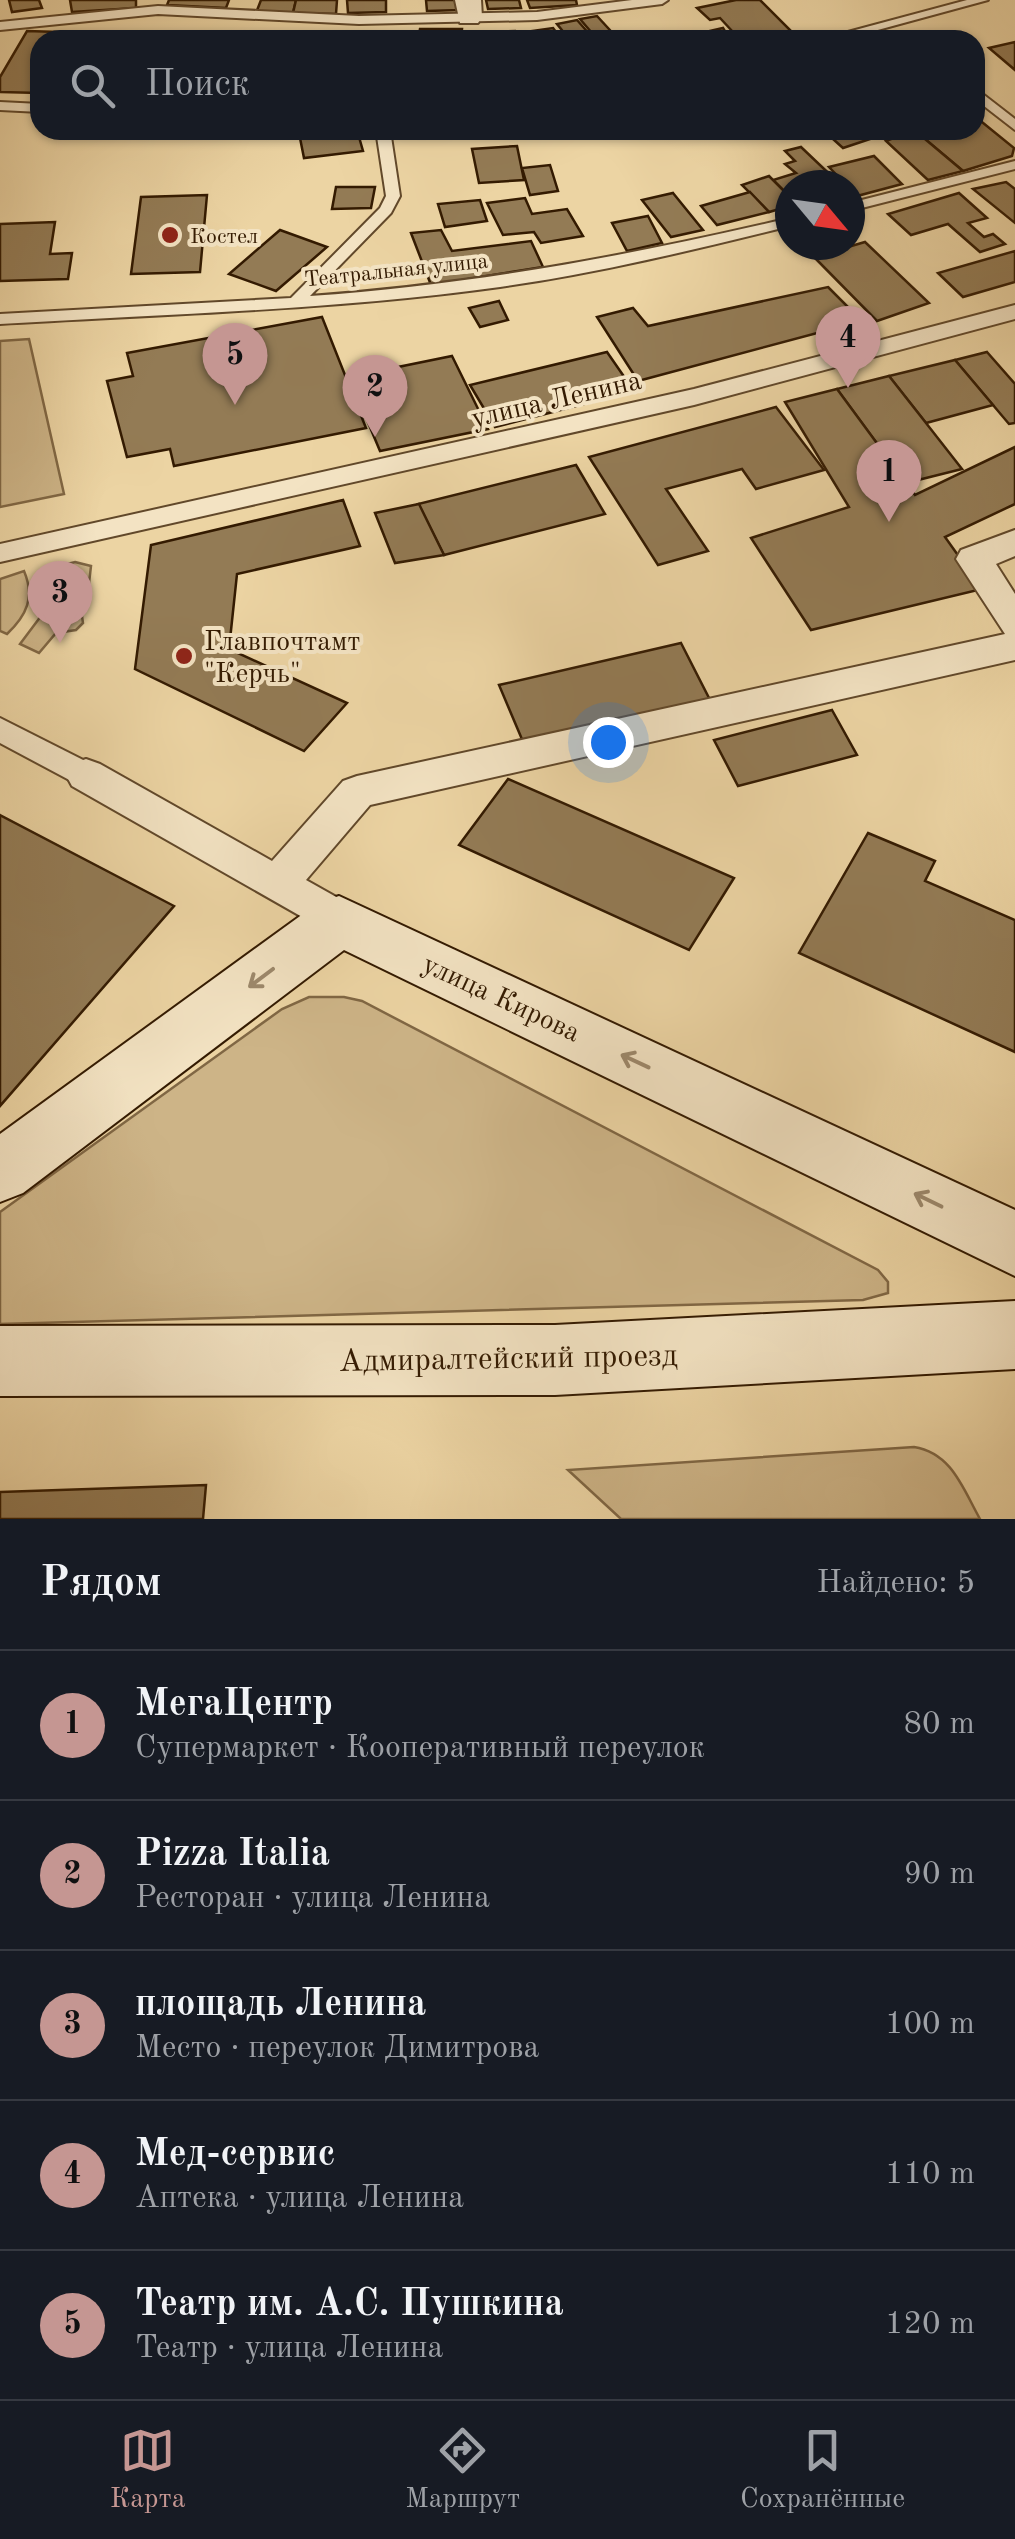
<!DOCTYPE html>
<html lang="ru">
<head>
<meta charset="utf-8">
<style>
	:root { --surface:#171b24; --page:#242831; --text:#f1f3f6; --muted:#9ea1a6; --line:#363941; --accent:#c59692 }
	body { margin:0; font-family:"Old Standard TT",serif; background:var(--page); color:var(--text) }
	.compass { position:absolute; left:775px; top:170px; width:90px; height:90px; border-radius:50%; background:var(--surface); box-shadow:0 2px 8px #0004; rotate:119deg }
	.you { position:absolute; left:608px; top:742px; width:35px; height:35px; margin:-25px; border:8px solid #fff; border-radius:50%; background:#1a73e8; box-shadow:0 0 0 15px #1a73e833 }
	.badge { display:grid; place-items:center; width:65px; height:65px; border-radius:50%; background:var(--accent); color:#111; font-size:32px; font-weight:700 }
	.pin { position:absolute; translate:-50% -82px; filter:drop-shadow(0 2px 5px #0008) }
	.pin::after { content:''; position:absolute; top:52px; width:35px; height:30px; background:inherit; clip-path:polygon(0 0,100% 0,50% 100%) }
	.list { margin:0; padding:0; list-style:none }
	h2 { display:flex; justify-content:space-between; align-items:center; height:130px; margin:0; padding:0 40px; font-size:42px }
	h2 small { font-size:32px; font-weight:400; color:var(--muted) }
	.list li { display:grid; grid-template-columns:65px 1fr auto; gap:30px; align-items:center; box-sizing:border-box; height:150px; padding:0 40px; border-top:2px solid var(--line) }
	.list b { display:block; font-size:38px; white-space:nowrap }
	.list p { margin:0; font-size:32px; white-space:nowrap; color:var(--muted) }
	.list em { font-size:32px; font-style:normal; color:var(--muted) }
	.icon { flex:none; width:55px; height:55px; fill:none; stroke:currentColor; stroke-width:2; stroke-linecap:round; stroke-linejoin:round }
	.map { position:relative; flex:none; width:1015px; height:1519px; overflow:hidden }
	.search { position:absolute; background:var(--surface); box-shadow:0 2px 8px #0004; left:30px; right:30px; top:30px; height:110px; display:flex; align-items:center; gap:25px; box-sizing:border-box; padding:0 35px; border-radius:30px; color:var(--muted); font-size:38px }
	.sheet { height:880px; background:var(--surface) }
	nav { display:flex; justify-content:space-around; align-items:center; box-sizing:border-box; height:140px; border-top:2px solid var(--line); background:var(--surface); font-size:28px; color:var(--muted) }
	nav a { display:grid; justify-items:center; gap:5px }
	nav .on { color:var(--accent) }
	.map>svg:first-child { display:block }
	.green { fill:#cdb487; stroke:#806744; stroke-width:2.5 }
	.building { fill:#937b55; stroke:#331a01; stroke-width:2.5 }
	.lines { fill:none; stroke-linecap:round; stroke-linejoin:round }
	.service-casing { stroke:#61482a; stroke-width:4 }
	.pedestrian-casing { stroke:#61482a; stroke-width:4 }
	.minor-casing { stroke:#61482a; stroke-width:4 }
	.secondary-casing { stroke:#331a01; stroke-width:4 }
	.service { fill:#f3e3c3; fill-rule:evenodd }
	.pedestrian { fill:#f3e3c3; fill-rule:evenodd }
	.minor { fill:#f3e3c3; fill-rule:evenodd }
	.secondary { fill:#f3e3c3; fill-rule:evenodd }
	.oneway { stroke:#9d896c }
	.poi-dot { fill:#8f2418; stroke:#f3e3c3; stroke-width:4 }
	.labels { text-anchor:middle; stroke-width:8; stroke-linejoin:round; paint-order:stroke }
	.far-poi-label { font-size:22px; fill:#331a01; stroke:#f3e3c3; text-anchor:start }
	.far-street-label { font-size:22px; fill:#331a01; stroke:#f3e3c3 }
	.street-label { font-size:28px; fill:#331a01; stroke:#f3e3c3 }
	.poi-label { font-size:28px; fill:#331a01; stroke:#f3e3c3; text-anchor:start }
	.near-street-label { font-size:32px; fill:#331a01; stroke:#f3e3c3 }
</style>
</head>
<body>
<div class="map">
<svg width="1015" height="1519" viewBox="0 0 1015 1519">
	<rect width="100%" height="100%" fill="#ecd4a3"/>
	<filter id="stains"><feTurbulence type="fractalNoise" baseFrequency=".002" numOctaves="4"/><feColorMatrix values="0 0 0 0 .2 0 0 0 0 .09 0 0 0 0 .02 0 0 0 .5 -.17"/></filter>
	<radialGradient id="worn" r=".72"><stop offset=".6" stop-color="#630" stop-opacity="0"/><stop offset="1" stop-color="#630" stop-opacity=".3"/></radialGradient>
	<g class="green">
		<path d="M29,339l35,155 -64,13v-166z"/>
		<path d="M75,562l16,4 -3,26 -42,1 -6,-22z"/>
		<path d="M24,571c11,26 3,44 -17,63l-7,-3v-52z"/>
		<path d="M41,616h41l1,7 -7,7 -20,3 -17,20 -19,-9z"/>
		<path d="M309,997h35l18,4 516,269 10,12v11l-25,7 -863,24v-112l282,-203z"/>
		<path d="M914,1447c38,6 49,42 66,72h-359l-53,-49z"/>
	</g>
	<g class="building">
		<path d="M9,0h30l3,8 -30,4z"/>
		<path d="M70,0h66v8l-64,4z"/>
		<path d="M169,0h60l-3,8 -59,-3z"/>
		<path d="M261,0h35l-3,13h-37z"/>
		<path d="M296,0h41l-1,14 -43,-1z"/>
		<path d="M347,0h39v12l-38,1z"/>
		<path d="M426,0h34l1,10 -34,1z"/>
		<path d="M486,0h33l2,8 -33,1z"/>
		<path d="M527,0h49l1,5 -47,3z"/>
		<path d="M736,0h24l40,40h-129l52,-12 3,5 7,-1 -13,-14 -10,2 -13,-12z"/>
		<path d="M597,16l22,24h-21l-18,-21z"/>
		<path d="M577,20l15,17 -22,3 -13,-16z"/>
		<path d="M553,28l9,12h-29l-7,-8z"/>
		<path d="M420,29h42l-1,11h-43z"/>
		<path d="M27,31l64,2 -4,7h-47v53l-40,-1v-15z"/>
		<path d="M515,31l2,9h-39l-1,-7z"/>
		<path d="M1015,42v28l-26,-22z"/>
		<path d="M977,118l37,30 -2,8 -49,15 -44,-37 15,-4h41z"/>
		<path d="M357,130l6,21 -59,7 -5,-25z"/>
		<path d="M823,130h40l10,8 -30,10z"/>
		<path d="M900,130h32l-13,4 44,37 -35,9 -42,-39 18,-7z"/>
		<path d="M517,146l7,34 -45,3 -7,-34z"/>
		<path d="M801,147l40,38h-51v12l-17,-17 23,-7 -11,-9 10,-3 -10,-10z"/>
		<path d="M874,156l28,28 -45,12 -28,-29z"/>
		<path d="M550,165l8,26 -28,4 -8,-27z"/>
		<path d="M769,176l21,21v9l-21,6 -27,-27z"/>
		<path d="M1006,182l9,7v34l-42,-34z"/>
		<path d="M336,187h39l-4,21 -39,1z"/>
		<path d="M750,192l19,20 -52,13 -16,-19z"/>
		<path d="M673,193l30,37 -32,7 -29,-37z"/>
		<path d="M959,193l28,25 -19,5 16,14 9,-3 12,10 -25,8 -32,-28 -37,11 -23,-21z"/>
		<path d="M207,195l-7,77 -69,2 10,-77z"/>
		<path d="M525,198l7,16 35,-5 16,27 -42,7 -7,-11 -31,3 -16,-32z"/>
		<path d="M480,200l7,21 -42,6 -7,-23z"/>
		<path d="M648,216l14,27 -35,8 -15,-28z"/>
		<path d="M55,222l-5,32 22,-1 -4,26 -68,2v-57z"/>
		<path d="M280,230l47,17 -51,44 -47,-17z"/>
		<path d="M441,230l11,21 79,-10 12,26 -112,18 -20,-52z"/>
		<path d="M865,242l64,61 -52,18 -63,-64z"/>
		<path d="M1015,251v31l-52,15 -25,-24z"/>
		<path d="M828,287l34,34 -224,60 -41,-64 36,-9 15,18z"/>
		<path d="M499,301l9,19 -28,7 -11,-19z"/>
		<path d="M322,317l44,111 -192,38 -4,-17 -43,8 -20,-76 26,-5 -6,-23z"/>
		<path d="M607,352l27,39 -139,36 -25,-42z"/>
		<path d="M987,352l28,32v39l-6,1 -54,-64z"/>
		<path d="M452,356l36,73 -108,22 -31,-74z"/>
		<path d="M955,360l38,45 -67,18 -37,-47z"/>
		<path d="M889,376l37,47 36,46 -56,14 -69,-94z"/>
		<path d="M837,389l78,106 100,-48v57l-70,33 37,52 -171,41 -60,-92 98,-31 -64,-105z"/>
		<path d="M776,407l48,63 -68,19 -14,-20 -76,20 42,62 -50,14 -69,-108z"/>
		<path d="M576,465l29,49 -161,41 -26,-51z"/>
		<path d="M343,500l17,46 -123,28 -8,75 118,54 -43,48 -169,-82 16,-124z"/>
		<path d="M419,504l25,51 -49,8 -20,-50z"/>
		<path d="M681,643l29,57 -186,44 -25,-59z"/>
		<path d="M832,710l25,45 -119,31 -24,-46z"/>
		<path d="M508,779l226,99 -45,72 -230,-105z"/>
		<path d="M0,815l174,91 -174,200z"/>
		<path d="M868,833l67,28 -10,20 90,39v132l-216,-99z"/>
		<path d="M206,1485l-3,34h-203v-27z"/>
	</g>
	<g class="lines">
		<g class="service-casing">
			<g id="service">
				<path d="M632,0h36l-6,4 -125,16 -178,4 -201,-10 -158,16v-8l158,-16 201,10 178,-4z"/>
				<path d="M967,0h21l-147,40h-23z"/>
				<path d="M975,88l40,31v11l-40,-31z"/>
				<path d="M0,102l40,2v8l-40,-2z"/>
				<path d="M376,130h14l10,66 -9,17 -81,83c165,-12 319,-40 480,-78v8c-96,24 -192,47 -290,61 -166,23 -333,27 -500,37v-10l291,-16 89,-90 6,-12z"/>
				<path d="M1015,161v8l-165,42v-8z"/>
			</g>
		</g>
		<g class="pedestrian-casing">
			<g id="pedestrian">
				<path d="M1015,305v14l-321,86 -694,157v-18l694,-155z"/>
				<path d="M0,718l97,49 4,8 -4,8 -11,4 -11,-4 -75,-40z"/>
			</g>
		</g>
		<g class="minor-casing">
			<g id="minor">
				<path d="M455,0h26l1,17 -4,6h-18z"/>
				<path d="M1015,530v26l-19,8 19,30v66l-645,145 -64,75 48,27 6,13 -6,13 -15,5 -267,-152 -6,-11 6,-11 14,-5 14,5 172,97 71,-80 14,-5 648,-142 -49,-75 5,-9z"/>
			</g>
		</g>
		<g class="secondary-casing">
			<g id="secondary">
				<path d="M339,896l676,314v66l-671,-326 -321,243 -23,9v-68l318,-231z"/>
				<path d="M1015,1301v68l-460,26 -555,1v-70l555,-1z"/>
			</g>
		</g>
		<use href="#service" class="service"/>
		<use href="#pedestrian" class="pedestrian"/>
		<use href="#minor" class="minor"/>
		<use href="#secondary" class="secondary"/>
	</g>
	<defs><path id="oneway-shaft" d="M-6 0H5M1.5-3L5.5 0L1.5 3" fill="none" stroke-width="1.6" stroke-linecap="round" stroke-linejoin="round" transform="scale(2.5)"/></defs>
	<g class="oneway">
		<use href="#oneway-shaft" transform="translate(261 978) rotate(143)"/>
		<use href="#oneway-shaft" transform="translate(635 1061) rotate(-155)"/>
		<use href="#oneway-shaft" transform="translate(928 1200) rotate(-154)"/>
	</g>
	<g class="poi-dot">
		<circle cx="170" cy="235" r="10"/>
		<circle cx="184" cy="656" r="10"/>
	</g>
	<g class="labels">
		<g class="far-poi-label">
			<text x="190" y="243">Костел</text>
		</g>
		<g class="far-street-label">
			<text transform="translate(396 269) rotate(-6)" y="8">Театральная улица</text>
		</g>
		<g class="street-label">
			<text transform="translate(556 398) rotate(-13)" y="10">улица Ленина</text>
			<text transform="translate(502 997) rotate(25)" y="10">улица Кирова</text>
		</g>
		<g class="poi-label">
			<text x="204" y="650">Главпочтамт<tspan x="204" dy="32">"Керчь"</tspan></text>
		</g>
		<g class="near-street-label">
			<text transform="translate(508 1357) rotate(-1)" y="11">Адмиралтейский проезд</text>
		</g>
	</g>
	<rect width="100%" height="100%" filter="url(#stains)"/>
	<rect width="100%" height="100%" fill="url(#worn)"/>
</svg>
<svg class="compass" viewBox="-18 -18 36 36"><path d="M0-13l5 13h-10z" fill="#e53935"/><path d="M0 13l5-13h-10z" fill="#9ea1a6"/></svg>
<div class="you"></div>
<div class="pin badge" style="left:889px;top:522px">1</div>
<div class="pin badge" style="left:375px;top:437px">2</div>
<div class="pin badge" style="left:60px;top:643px">3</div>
<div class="pin badge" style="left:848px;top:388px">4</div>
<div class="pin badge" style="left:235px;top:405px">5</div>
<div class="search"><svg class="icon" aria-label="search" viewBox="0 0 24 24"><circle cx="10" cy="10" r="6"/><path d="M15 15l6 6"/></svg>Поиск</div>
</div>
<section class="sheet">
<h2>Рядом<small>Найдено: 5</small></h2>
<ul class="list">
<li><span class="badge">1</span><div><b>МегаЦентр</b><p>Супермаркет · Кооперативный переулок</p></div><em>80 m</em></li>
<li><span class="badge">2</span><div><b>Pizza Italia</b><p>Ресторан · улица Ленина</p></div><em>90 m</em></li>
<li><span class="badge">3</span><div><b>площадь Ленина</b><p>Место · переулок Димитрова</p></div><em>100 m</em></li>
<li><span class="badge">4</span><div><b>Мед-сервис</b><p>Аптека · улица Ленина</p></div><em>110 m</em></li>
<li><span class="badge">5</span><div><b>Театр им. А.С. Пушкина</b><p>Театр · улица Ленина</p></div><em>120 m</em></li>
</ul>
</section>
<nav>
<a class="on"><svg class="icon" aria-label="map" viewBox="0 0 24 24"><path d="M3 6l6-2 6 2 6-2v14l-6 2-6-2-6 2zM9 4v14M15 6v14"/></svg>Карта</a>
<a><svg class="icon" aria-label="directions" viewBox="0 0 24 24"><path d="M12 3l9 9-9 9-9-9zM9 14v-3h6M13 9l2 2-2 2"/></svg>Маршрут</a>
<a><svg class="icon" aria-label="saved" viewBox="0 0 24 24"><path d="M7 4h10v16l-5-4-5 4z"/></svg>Сохранённые</a>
</nav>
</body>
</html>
